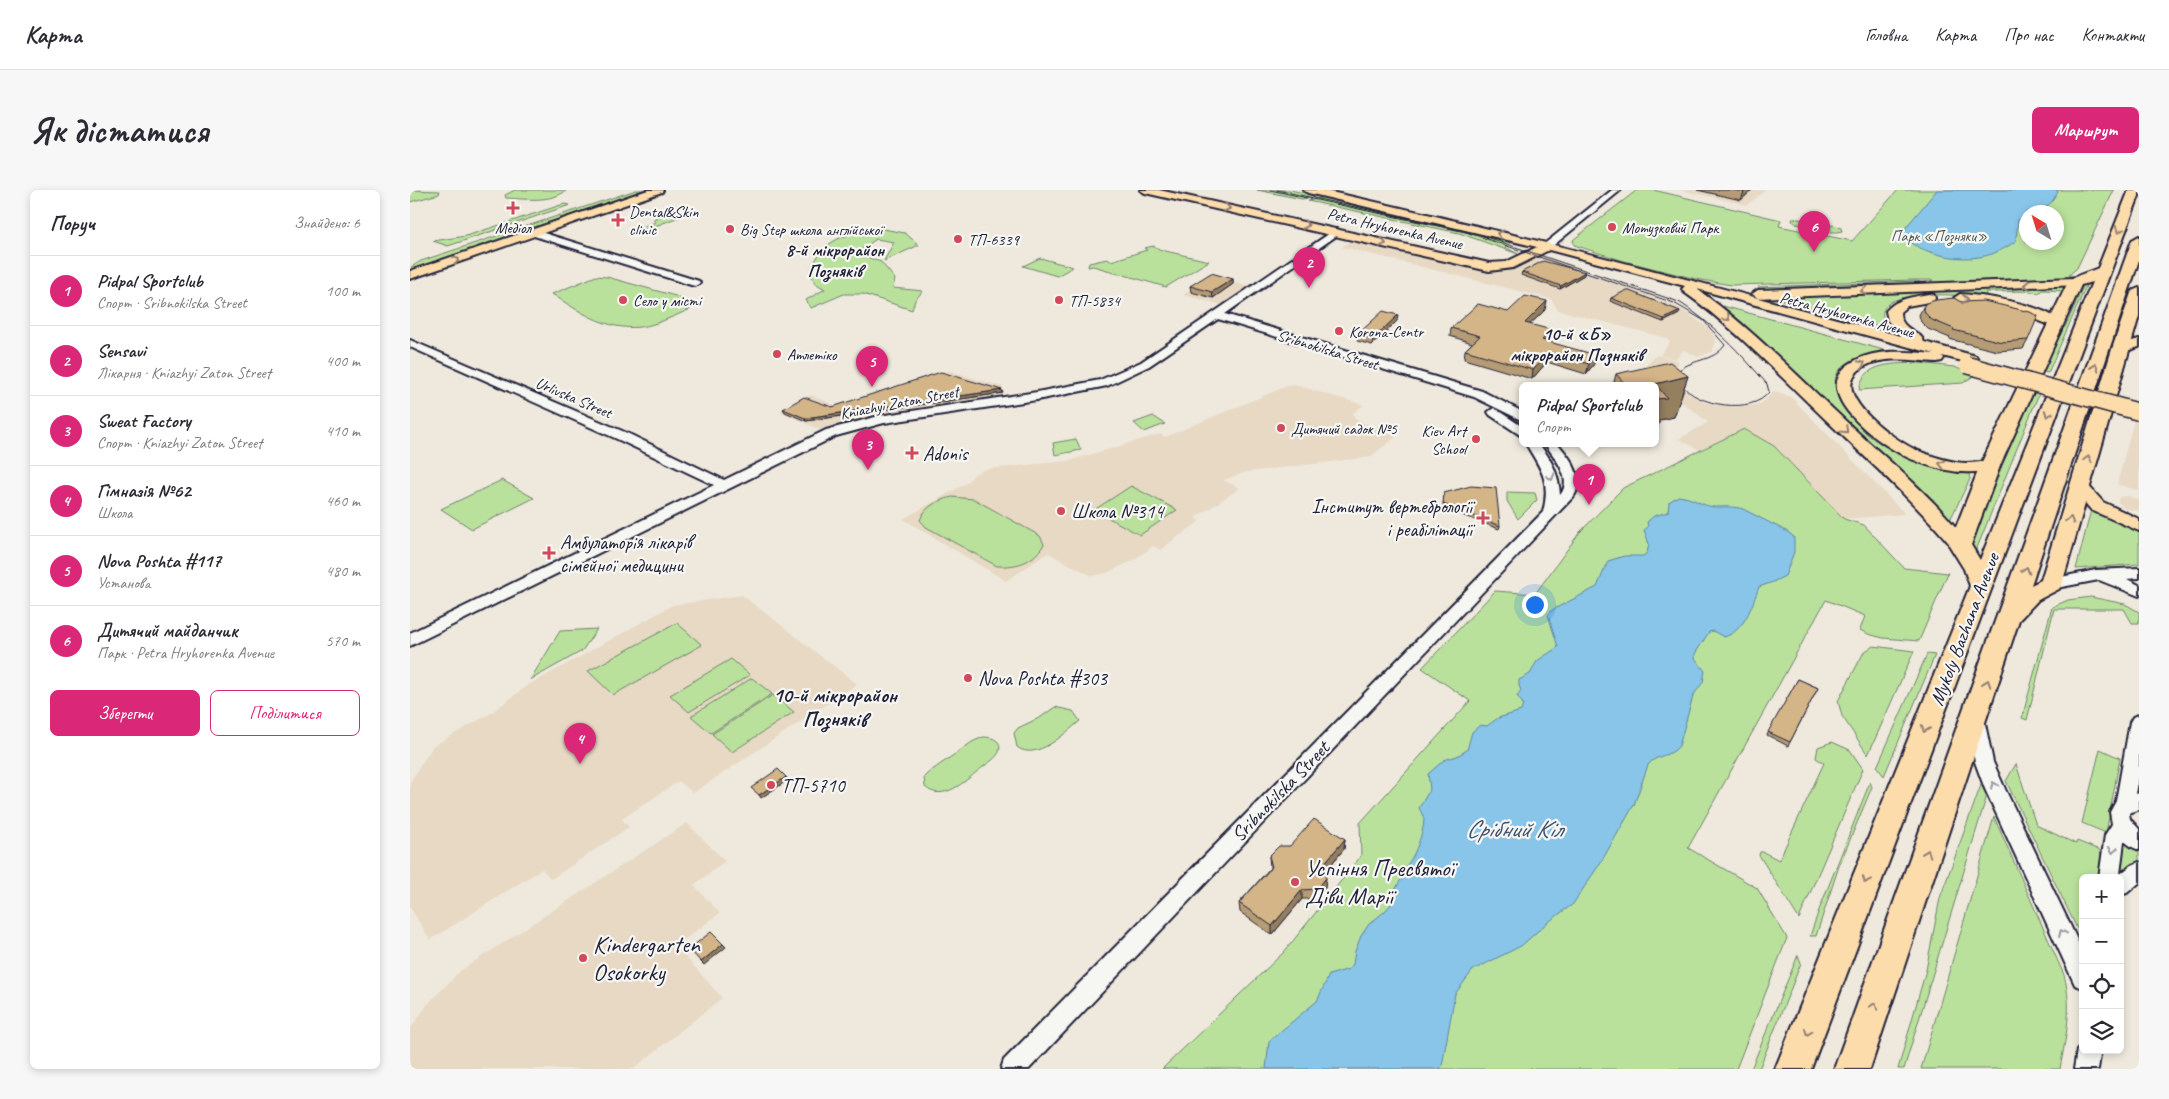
<!DOCTYPE html>
<html lang="uk">
<head>
<meta charset="utf-8">
<style>
	:root { --surface:#fff; --page:#f7f7f7; --text:#2b2b33; --muted:#7c7c81; --line:#e1e1e2; --accent:#db2777 }
	body { margin:0; font-family:Caveat,sans-serif; background:var(--page); color:var(--text) }
	.controls { position:absolute; right:15px; bottom:15px; display:grid; overflow:hidden; border-radius:8px; box-shadow:0 2px 8px #0003 }
	.controls button { width:45px; height:45px; display:grid; place-items:center; padding:0; border:0; border-bottom:1px solid var(--line); background:var(--surface); color:var(--text); font:25px sans-serif }
	.compass { position:absolute; left:1609px; top:15px; width:45px; height:45px; border-radius:50%; background:var(--surface); box-shadow:0 2px 8px #0003; rotate:322deg }
	.you { position:absolute; left:1124px; top:414px; width:18px; height:18px; margin:-12px; border:4px solid #fff; border-radius:50%; background:#1a73e8; box-shadow:0 0 0 8px #1a73e833 }
	.badge { display:grid; place-items:center; width:32px; height:32px; border-radius:50%; background:var(--accent); color:#fff; font-size:16px; font-weight:700 }
	.pin { position:absolute; translate:-50% -41px; filter:drop-shadow(0 1px 2px #0008) }
	.pin::after { content:''; position:absolute; top:26px; width:18px; height:15px; background:inherit; clip-path:polygon(0 0,100% 0,50% 100%) }
	.popup { position:absolute; left:1109px; top:192px; width:140px; height:65px; box-sizing:border-box; display:grid; place-content:center; border-radius:8px; background:var(--surface); filter:drop-shadow(0 1px 4px #0005); font-size:16px; white-space:nowrap; color:var(--muted) }
	.popup b { font-size:19px; color:var(--text) }
	.popup::after { content:''; position:absolute; left:50%; top:100%; margin-left:-10px; border:10px solid transparent; border-top-color:var(--surface) }
	.list { margin:0; padding:0; list-style:none }
	h2 { display:flex; justify-content:space-between; align-items:center; height:65px; margin:0; padding:0 20px; font-size:21px }
	h2 small { font-size:16px; font-weight:400; color:var(--muted) }
	.list li { display:grid; grid-template-columns:32px 1fr auto; gap:15px; align-items:center; box-sizing:border-box; height:70px; padding:0 20px; border-top:1px solid var(--line) }
	.list b { display:block; font-size:19px; white-space:nowrap }
	.list p { margin:0; font-size:16px; white-space:nowrap; color:var(--muted) }
	.list em { font-size:16px; font-style:normal; color:var(--muted) }
	.actions { display:flex; gap:10px; padding:15px 20px }
	.actions a { flex:1; padding:11px 0; border:1px solid var(--accent); border-radius:8px; text-align:center; font-size:18px; color:var(--accent) }
	.actions .main { background:var(--accent); color:#fff }
	.icon { flex:none; width:28px; height:28px; fill:none; stroke:currentColor; stroke-width:2; stroke-linecap:round; stroke-linejoin:round }
	.map { position:relative; flex:none; width:1729px; height:879px; overflow:hidden; border-radius:8px }
	header { display:flex; align-items:center; gap:30px; box-sizing:border-box; height:70px; padding:0 25px; background:var(--surface); border-bottom:1px solid var(--line) }
	header strong { font-size:24px }
	nav { display:flex; gap:28px; margin-inline-start:auto; font-size:18px }
	.intro { display:flex; align-items:center; justify-content:space-between; box-sizing:border-box; height:120px; padding:0 30px }
	h1 { margin:0; font-size:35px }
	.button { padding:12px 22px; border-radius:8px; background:var(--accent); color:#fff; font-size:18px; font-weight:700 }
	main { display:flex; gap:30px; padding:0 30px }
	aside { flex:1; background:var(--surface); border-radius:8px; box-shadow:0 2px 8px #0003 }
	.map>svg:first-child { display:block }
	.built { fill:#e7d9c4 }
	.green { fill:#bae19c; stroke:#6e826c; fill-rule:evenodd }
	.water { fill:#88c5e8; stroke:#5f84a3 }
	.lines { fill:none; stroke-linecap:round; stroke-linejoin:round }
	.minor-casing { stroke:#22223b; stroke-width:4 }
	.major-casing { stroke:#22223b; stroke-width:4 }
	.highway-casing { stroke:#22223b; stroke-width:4 }
	.minor { fill:#f6f6f2; fill-rule:evenodd }
	.major { fill:#fddcac; fill-rule:evenodd }
	.highway { fill:#fddcac; fill-rule:evenodd }
	.tram { stroke:#22223b; stroke-width:1 }
	.major-bridge-casing { stroke:#22223b; stroke-width:19; stroke-linecap:butt }
	.major-bridge { stroke:#fddcac; stroke-width:16 }
	.wall { fill:#b69c75; stroke:#22223b }
	.shaded-wall { fill:#947f5f; stroke:#22223b }
	.building { fill:#d4b588; stroke:#22223b }
	.oneway { stroke:#907f74 }
	.oneway2 { stroke:#9797a0 }
	.poi-dot { fill:#d1495b; stroke:#f6f6f2; stroke-width:2 }
	.labels { text-anchor:middle; stroke-width:4.5; stroke-linejoin:round; paint-order:stroke }
	.far-poi-label { font-size:16px; fill:#22223b; stroke:#f6f6f2; text-anchor:start }
	.far-street-label { font-size:16px; fill:#22223b; stroke:#f6f6f2 }
	.far-park-label { font-size:16px; fill:#505b58; stroke:#f6f6f2 }
	.far-neighbourhood-label { font-size:18px; font-weight:bold; fill:#22223b; stroke:#f6f6f2 }
	.poi-label { font-size:20px; fill:#22223b; stroke:#f6f6f2; text-anchor:start }
	.street-label { font-size:20px; fill:#22223b; stroke:#f6f6f2 }
	.neighbourhood-label { font-size:21px; font-weight:bold; fill:#22223b; stroke:#f6f6f2 }
	.near-poi-label { font-size:24px; fill:#22223b; stroke:#f6f6f2; text-anchor:start }
	.near-water-label { font-size:25px; font-style:italic; fill:#41536f; stroke:#f6f6f2 }
</style>
</head>
<body>
<header>
<strong>Карта</strong>
<nav><a>Головна</a><a>Карта</a><a>Про нас</a><a>Контакти</a></nav>
</header>
<div class="intro"><h1>Як дістатися</h1><a class="button">Маршрут</a></div>
<main>
<aside>
<h2>Поруч<small>Знайдено: 6</small></h2>
<ul class="list">
<li><span class="badge">1</span><div><b>Pidpal Sportclub</b><p>Спорт · Sribnokilska Street</p></div><em>100 m</em></li>
<li><span class="badge">2</span><div><b>Sensavi</b><p>Лікарня · Kniazhyi Zaton Street</p></div><em>400 m</em></li>
<li><span class="badge">3</span><div><b>Sweat Factory</b><p>Спорт · Kniazhyi Zaton Street</p></div><em>410 m</em></li>
<li><span class="badge">4</span><div><b>Гімназія №62</b><p>Школа</p></div><em>460 m</em></li>
<li><span class="badge">5</span><div><b>Nova Poshta #117</b><p>Установа</p></div><em>480 m</em></li>
<li><span class="badge">6</span><div><b>Дитячий майданчик</b><p>Парк · Petra Hryhorenka Avenue</p></div><em>570 m</em></li>
</ul>
<div class="actions"><a class="main">Зберегти</a><a>Поділитися</a></div>
</aside>
<div class="map">
<svg width="1729" height="879" viewBox="0 0 1729 879">
	<rect width="100%" height="100%" fill="#efe9dd"/>
	<filter id="ink" filterUnits="userSpaceOnUse"><feTurbulence type="fractalNoise" baseFrequency=".02" numOctaves="2"/><feDisplacementMap in="SourceGraphic" scale="10" xChannelSelector="R" yChannelSelector="G"/><feConvolveMatrix kernelMatrix="1 2 1 2 8 2 1 2 1" color-interpolation-filters="sRGB"/></filter>
	<g filter="url(#ink)">
		<g class="built">
			<path d="M1270,0h86l-19,15z"/>
			<path d="M939,52l142,31 6,-5 39,-13 141,51 33,23 6,13 -4,10 -14,5 -14,-7 -9,9 -15,-4 10,-13 -4,-4 -108,-28 -7,-11 -209,-52z"/>
			<path d="M800,86l39,10 -27,19 -39,-10z"/>
			<path d="M1247,165l22,6 -6,17 14,15 20,10 29,4 25,-3 13,-12 17,5 114,117 -61,5 -69,-72 -31,-18 -45,21 -20,-11 29,-17 -68,-51z"/>
			<path d="M540,181l53,16 -2,13 -176,32 -44,-20 30,-17 26,11 104,-34z"/>
			<path d="M882,194l72,21 -11,8 2,6 41,18 -26,20 -123,15 -24,8 17,8 -45,30 5,3 -40,29 -7,-4 -19,14 -27,13 -15,3 -44,-23 -42,28 -103,-62 62,-35 11,-11 11,-4 82,-8 91,-27 5,3z"/>
			<path d="M1725,227l4,1v73l-22,-7z"/>
			<path d="M1718,306l11,4v11l-15,-3 -6,-6 1,-5z"/>
			<path d="M332,405l115,89 -164,109 -14,-12 -57,38 7,8 -78,52 -9,-10 -112,71 -20,-33v-125l23,-36 58,-33 36,-27 146,-81z"/>
			<path d="M277,633l38,38 -31,24 26,28 -44,33 46,52 -89,71h-223v-40l18,-25 32,-33z"/>
		</g>
		<g class="green">
			<path d="M0,0l30,1 -1,3 -29,8z"/>
			<path d="M105,0h52c-16,13 -41,9 -61,8l-1,-3z"/>
			<path d="M226,0h13l-228,78 -10,-1 10,-6z"/>
			<path d="M847,0h33l29,6 -17,3z"/>
			<path d="M1227,0h16l128,30 -2,6 73,15 46,-51h216l-37,78 -8,7 8,1 -25,3 -118,5 -4,-3 3,-1h-18l-184,5 -35,-6 -72,-18 -50,-16 -1,-5zM1616,22h30v30h-30z"/>
			<path d="M914,7l129,27 58,19 -6,4 13,7 -59,-21 -151,-32z"/>
			<path d="M154,14l6,1 -122,41 -15,-5 33,-5z"/>
			<path d="M264,22l10,3 -39,15 -6,-2 17,-6 -3,-2 2,-2z"/>
			<path d="M1383,28l43,8 5,2 1,3c-14,4 -38,-3 -50,-10z"/>
			<path d="M468,38l27,5 14,12 -35,16 10,-19 -18,-3 -15,11 6,7 14,5 14,17 -2,9 30,3 -8,9 -3,10 -49,-16h-19l-33,14 -5,-8 19,-11 -10,-6 -5,-11c13,-35 36,-37 68,-44z"/>
			<path d="M744,56l7,4 48,11 -43,26 -73,-21 -5,1 1,-4 18,-4 4,2 36,-11 -3,-2z"/>
			<path d="M630,68l33,9 -16,9 -34,-10z"/>
			<path d="M186,86l11,1 72,20 12,12c-15,6 -34,16 -51,18 -33,4 -62,-16 -88,-33z"/>
			<path d="M1507,91l9,3 -166,6 -2,-3z"/>
			<path d="M1674,94h3l-39,89 -8,-2 20,-43 5,-1z"/>
			<path d="M1657,96l-2,5 -23,-1 -3,3c-18,-4 -36,0 -54,-1l3,4 11,2c-20,0 -109,-13 -116,13 -2,7 3,12 7,18l-115,-31z"/>
			<path d="M1347,108l141,35 2,3z"/>
			<path d="M1313,116l168,46c-37,3 -75,15 -45,58 11,16 25,29 42,38 25,14 53,22 81,26l1,5 -19,39h-3l-146,-140z"/>
			<path d="M1509,173l35,4 21,8 -12,8 -104,7c4,-29 37,-26 60,-27z"/>
			<path d="M1622,199l8,2 -65,162 -5,-12 9,-32z"/>
			<path d="M743,226l12,8 -21,8 -10,-9z"/>
			<path d="M1334,239l30,17 70,73 20,6 40,43 44,5 -29,68 -36,-3 -15,-4 -8,-4 5,-14 -39,-16 -138,248 69,40 30,50 -51,131h-574l122,-117 77,-96 -1,-33 110,-122 -48,-33 73,-77 40,3 45,-62 43,-44z"/>
			<path d="M666,249l5,11 -26,5 -2,-12z"/>
			<path d="M92,290l32,18 -62,31 -31,-20z"/>
			<path d="M721,296l46,24 -37,25 -46,-25z"/>
			<path d="M1097,302l28,1 2,7 -19,19 -11,-18z"/>
			<path d="M542,307l22,2 66,37 4,8c-10,18 -26,23 -47,22l-71,-39 -6,-7c6,-15 18,-19 32,-23z"/>
			<path d="M1681,320l48,22v32l-63,5z"/>
			<path d="M1681,407l34,7 14,8v11h-7l-8,-14h-70l-27,111 -5,-2 30,-111 16,-7z"/>
			<path d="M267,433l25,22 -89,50 -25,-24z"/>
			<path d="M187,439l-15,22 -52,29 30,-49z"/>
			<path d="M1463,456l41,5 -46,104 -26,-39 -4,-15 26,-49z"/>
			<path d="M1517,464l8,1 -51,121 -7,-9z"/>
			<path d="M321,469l19,16 -61,37 -19,-17z"/>
			<path d="M342,488l20,16 -61,39 -20,-17z"/>
			<path d="M363,505l21,17 -62,40 -20,-18z"/>
			<path d="M645,517l18,4 7,10c-15,12 -44,41 -63,26l-3,-14 4,-5 23,-11z"/>
			<path d="M573,547c9,0 20,3 16,15 -3,7 -14,13 -20,18 -14,11 -36,33 -54,17l-1,-10 4,-4 44,-31z"/>
			<path d="M1422,552l18,8 13,19 -64,150 -40,-64 1,-3h3l16,8 45,-97 -8,-5 2,-11z"/>
			<path d="M1690,559l20,9 -14,75 -24,-10z"/>
			<path d="M1606,574l20,61 40,19 1,-3 27,11 -5,26h-16v63l-77,-160z"/>
			<path d="M1460,592l2,5 -33,79 -23,70h-6l9,-26z"/>
			<path d="M1571,595l6,10 -83,274h-6l28,-99 14,-72z"/>
			<path d="M1584,627l70,158c9,34 2,60 -4,94h-139z"/>
			<path d="M1714,646l15,12v15l-21,13z"/>
			<path d="M1388,765l3,8 -42,106h-8z"/>
		</g>
		<g class="water">
			<path d="M1527,0h120l1,2c-8,14 -14,20 -32,20v5l-8,3 -2,21c-7,5 -16,10 -24,13 -27,9 -63,2 -86,-14l-2,-6 2,-7z"/>
			<path d="M1268,306c15,1 24,10 36,11 10,0 20,-1 29,2l45,23 6,5v15l-9,24 -12,6 -14,5c-7,18 -14,44 -35,50l-11,-6 -4,1 -14,22v4l10,13 -2,11 -10,14 -14,50c-8,11 -23,8 -31,19l-14,40 -33,57 -28,42 -26,19 -26,23 -48,24 -18,24 -13,72 -2,3h-174l3,-28 48,-40 12,-26 20,-6 4,-5 2,-13 6,-15 8,-12 15,-12 9,-10 1,-10 6,-11 7,-6v-10c8,-9 17,-34 17,-46 -1,-3 -3,-8 -5,-11l11,-19 -2,-15 16,-14 13,-4 10,-6 5,-18 8,-7 7,1 11,-8 23,-7 2,-7 -6,-8 4,-6 -2,-4v-6l11,-6 7,-13 21,-14 -10,-32 4,-5 45,-23 11,-26 16,-5h19l4,-3 2,-9 -5,-14 4,-3 -1,-5 7,-6 14,-4 1,-10z"/>
		</g>
		<g class="lines">
			<g class="minor-casing">
				<g id="minor">
					<path d="M1202,0h9l-72,59h-6v-4z"/>
					<path d="M926,39l3,1v4l-114,80 257,77 41,21v9l-49,-24 -256,-78 -69,47 -42,20 -70,14 -153,23 -48,13 -426,210v-13l304,-148 -97,-46 -207,-92v-7l217,93 97,47 102,-50 53,-14 158,-24 63,-12 41,-18z"/>
					<path d="M124,40l165,51 1,2 -5,3 -4,-1 -160,-50 -2,-2z"/>
					<path d="M1084,218l29,19v10l-33,-22 -2,-3z"/>
					<path d="M1116,254h13c12,15 20,30 21,51 14,-16 -6,-38 -15,-51h13c12,13 27,34 16,52l-545,573h-28l3,-9 539,-548c8,-31 -2,-43 -17,-68z"/>
					<path d="M1729,378v10l-12,1 12,6v11l-40,-16 -48,9 -5,-1 -3,-4 3,-4 50,-10z"/>
					<path d="M1565,522l6,2 3,5 9,43 12,27 78,163v36l-8,-3 -90,-196 -10,-27 -9,-43 3,-5z"/>
					<path d="M1729,525v62l-3,17 3,-1v16l-10,4 1,6 9,10v21l-7,-3 -8,-6 -4,33 12,-9 7,-3v21l-12,10 -7,2v-17h-21l6,-43 7,-11 -2,-12 6,-11 14,-79 3,-5z"/>
					<path d="M1673,851v9h18l-3,19h-24l3,-19z"/>
				</g>
			</g>
			<g class="major-casing">
				<g id="major">
					<path d="M238,0h15l-1,2 -252,87v-8z"/>
					<path d="M730,0h19l330,73 17,-1 31,-15 -229,-54 -5,-3h19c195,43 387,95 579,146l-13,-15 -2,-10c11,-13 27,-14 43,-17l5,1 1,3 -1,3 -27,5 -7,6c0,19 21,18 24,30l52,14 2,3 -2,3 -5,1 -29,-7 2,2 -2,3 -5,1c-22,-1 -51,-7 -72,4 -43,24 27,72 49,83 17,7 34,13 52,14 10,0 20,-3 30,0l2,3 -2,3c-28,7 -57,2 -82,-9 -30,-11 -115,-71 -58,-100 24,-12 54,-8 79,-6l-238,-65c56,40 103,90 154,137 37,35 90,77 118,119l-3,4 -6,2 -6,-2c-39,-47 -85,-88 -129,-130 -46,-44 -89,-90 -141,-127l-2,-3 3,-3 -136,-36 -36,18 -24,3 -344,-78z"/>
					<path d="M1665,88l6,4 -2,3 -321,13 -6,-4 6,-4z"/>
					<path d="M1550,104c23,1 87,11 102,29l-7,4 -49,-19 -51,-7 -1,-3z"/>
					<path d="M1729,149v8l-19,6 -7,-4 2,-3z"/>
					<path d="M1670,292l6,1 17,19 36,17v12l-48,-21 -19,-23 2,-4z"/>
				</g>
			</g>
			<g class="highway-casing">
				<g id="highway">
					<path d="M1719,0h10v6l-328,873h-36l195,-483 -6,-17 -15,-24 31,-79 88,-184c4,-6 22,-10 30,-14zM1682,92l-112,278 -9,-15 29,-79 81,-181z"/>
					<path d="M1729,46v24l-108,325 10,-5 71,-231 19,-56 3,-3 5,-2v28l-77,268 -3,5 -21,11 -19,20 -149,449h-36l298,-829z"/>
				</g>
			</g>
			<use href="#minor" class="minor"/>
			<use href="#major" class="major"/>
			<use href="#highway" class="highway"/>
			<path class="tram" d="M860,0l196,42 208,71 29,17 22,25c-12,18 -35,13 -49,28 1,3 3,8 5,11 15,22 72,31 88,8l-2,-8c-27,-31 -53,-60 -88,-82l-205,-69 -197,-43"/>
			<g class="major-bridge-casing">
				<path id="major-bridge" d="M1557,175l172,47"/>
			</g>
			<use href="#major-bridge" class="major-bridge"/>
		</g>
		<g class="wall">
			<path d="M1287,0h55l-11,10z"/>
			<path d="M1112,82l62,3 -24,14 -39,-14z"/>
			<path d="M823,89v5l-20,14 -22,-6 -1,-6z"/>
			<path d="M1201,108l68,16 -16,8 -53,-21z"/>
			<path d="M1551,112l67,38 -5,9 -26,2 -48,-12 1,-1 -22,-9 -7,-7 -2,-7 4,-8z"/>
			<path d="M1135,120l-15,14 20,15 -3,3 47,22 -8,10 -39,-12 -15,17 -68,-20 1,-9 7,-7 -22,-7 1,-8 57,-16z"/>
			<path d="M987,131l-25,24 -15,-4v-6z"/>
			<path d="M1206,184l72,2 -14,41 -14,3 -5,-34h-42z"/>
			<path d="M593,203l-197,28 -21,-9 -2,-3 49,-2z"/>
			<path d="M1034,303l56,33 -1,3 -56,-21z"/>
			<path d="M1388,489l20,9 -30,58 -21,-11z"/>
			<path d="M935,649l-1,10 -19,23v16l-9,11h-14l-30,36 -32,-23 -1,-9 31,-35 -1,-12 21,-10z"/>
		</g>
		<g class="shaded-wall">
			<path d="M1336,0h6l-11,10 3,-8z"/>
			<path d="M1175,82l-1,3 -24,14 1,-3z"/>
			<path d="M823,89v5l-20,14 -1,-6z"/>
			<path d="M1137,111l-2,9 -22,21 2,-8z"/>
			<path d="M1270,121l-1,3 -16,8 1,-3z"/>
			<path d="M988,125l-1,6 -25,24 1,-6z"/>
			<path d="M1142,140l-2,9 -10,10 2,-9z"/>
			<path d="M1139,163l-2,9 -15,17 1,-9z"/>
			<path d="M1186,165l-2,9 -8,10 3,-10z"/>
			<path d="M1278,186l-14,41 -14,3 -5,15v-51z"/>
			<path d="M592,200l1,3 -197,28 -1,-3z"/>
			<path d="M376,587l2,3 -27,18 -2,-3z"/>
			<path d="M935,649l-1,10 -21,25v-9z"/>
			<path d="M916,688l-1,10 -9,11 1,-10z"/>
			<path d="M892,700v9l-30,36v-9z"/>
			<path d="M313,754l3,3 -22,18 -3,-3z"/>
		</g>
		<g class="building">
			<path d="M1324,0h12l-2,2z"/>
			<path d="M1133,71l42,11 -24,14 -39,-14z"/>
			<path d="M801,83l22,6 -21,13 -22,-6z"/>
			<path d="M1217,100l53,21 -16,8 -53,-21z"/>
			<path d="M1115,106l22,5 -22,22 27,7 -10,10 54,15 -7,9 -40,-11 -16,17 -68,-20 15,-14 -29,-8 27,-24 30,8z"/>
			<path d="M1544,108l7,4 23,-1 46,11 8,4 -10,24 -26,2 -49,-12 1,-1 -22,-9 -7,-7 -2,-6 3,-4 10,-3z"/>
			<path d="M973,121l15,4 -25,24 -16,-4z"/>
			<path d="M1260,172l18,14 -33,8 12,14 -12,1v-13h-28l-11,-12z"/>
			<path d="M531,182l61,18 -197,28 -22,-9 21,-12 28,10z"/>
			<path d="M1061,296l25,2 4,38 -57,-22 1,-11z"/>
			<path d="M1388,489l20,9 -28,54 -22,-10z"/>
			<path d="M368,579l8,8 -27,18 -8,-7z"/>
			<path d="M904,629l31,20 -22,26 3,13 -9,11 -15,1 -30,36 -33,-23 33,-36 -3,-11 10,-10h11z"/>
			<path d="M301,742l12,12 -22,18 -12,-13z"/>
		</g>
		<defs><path id="oneway-chevron" d="M-2-3.5L2.5 0L-2 3.5" fill="none" stroke-width="1.6" stroke-linecap="round" stroke-linejoin="round" transform="scale(1.25)"/></defs>
		<g class="oneway">
			<use href="#oneway-chevron" transform="translate(817 18) rotate(12)"/>
			<use href="#oneway-chevron" transform="translate(896 35) rotate(12)"/>
			<use href="#oneway-chevron" transform="translate(1709 40) rotate(111)"/>
			<use href="#oneway-chevron" transform="translate(1090 44) rotate(-166)"/>
			<use href="#oneway-chevron" transform="translate(973 53) rotate(13)"/>
			<use href="#oneway-chevron" transform="translate(46 70) rotate(-19)"/>
			<use href="#oneway-chevron" transform="translate(1617 95) rotate(178)"/>
			<use href="#oneway-chevron" transform="translate(1454 101) rotate(178)"/>
			<use href="#oneway-chevron" transform="translate(1555 109) rotate(2)"/>
			<use href="#oneway-chevron" transform="translate(1317 128) rotate(42)"/>
			<use href="#oneway-chevron" transform="translate(1452 174) rotate(-26)"/>
			<use href="#oneway-chevron" transform="translate(1685 177) rotate(-71)"/>
			<use href="#oneway-chevron" transform="translate(1638 224) rotate(111)"/>
			<use href="#oneway-chevron" transform="translate(1435 240) rotate(44)"/>
			<use href="#oneway-chevron" transform="translate(1678 269) rotate(-74)"/>
			<use href="#oneway-chevron" transform="translate(1532 274) rotate(-166)"/>
			<use href="#oneway-chevron" transform="translate(1660 330) rotate(-73)"/>
			<use href="#oneway-chevron" transform="translate(1616 380) rotate(-71)"/>
			<use href="#oneway-chevron" transform="translate(1577 493) rotate(-71)"/>
			<use href="#oneway-chevron" transform="translate(1515 539) rotate(112)"/>
			<use href="#oneway-chevron" transform="translate(1517 663) rotate(-71)"/>
			<use href="#oneway-chevron" transform="translate(1456 690) rotate(111)"/>
			<use href="#oneway-chevron" transform="translate(1464 816) rotate(-71)"/>
			<use href="#oneway-chevron" transform="translate(1398 842) rotate(111)"/>
		</g>
		<g class="oneway2">
			<use href="#oneway-chevron" transform="translate(1141 287) rotate(72)"/>
			<use href="#oneway-chevron" transform="translate(1584 595) rotate(-113)"/>
			<use href="#oneway-chevron" transform="translate(1703 660) rotate(98)"/>
			<use href="#oneway-chevron" transform="translate(1652 743) rotate(-115)"/>
		</g>
	</g>
	<g class="poi-dot">
		<path d="M100.5 10.5h5v5h5v5h-5v5h-5v-5h-5v-5h5z"/>
		<path d="M205.5 22.5h5v5h5v5h-5v5h-5v-5h-5v-5h5z"/>
		<circle cx="1202" cy="37" r="5"/>
		<circle cx="320" cy="39" r="5"/>
		<circle cx="548" cy="49" r="5"/>
		<circle cx="213" cy="110" r="5"/>
		<circle cx="649" cy="110" r="5"/>
		<circle cx="929" cy="141" r="5"/>
		<circle cx="367" cy="164" r="5"/>
		<circle cx="871" cy="238" r="5"/>
		<circle cx="1066" cy="249" r="5"/>
		<path d="M499.5 255.5h5v5h5v5h-5v5h-5v-5h-5v-5h5z"/>
		<circle cx="651" cy="321" r="5"/>
		<path d="M1070.5 320.5h5v5h5v5h-5v5h-5v-5h-5v-5h5z"/>
		<path d="M136.5 355.5h5v5h5v5h-5v5h-5v-5h-5v-5h5z"/>
		<circle cx="558" cy="488" r="5"/>
		<circle cx="361" cy="595" r="5"/>
		<circle cx="885" cy="692" r="5"/>
		<circle cx="173" cy="768" r="5"/>
	</g>
	<g class="labels">
		<g class="far-poi-label">
			<text x="219" y="27">Dental&amp;Skin<tspan x="219" dy="18">clinic</tspan></text>
			<text x="103" y="43" text-anchor="middle">Медіол</text>
			<text x="1212" y="43">Мотузковий Парк</text>
			<text x="330" y="45">Big Step школа англiйськоï</text>
			<text x="558" y="55">ТП-6339</text>
			<text x="223" y="116">Село у місті</text>
			<text x="659" y="116">ТП-5834</text>
			<text x="939" y="147">Korona-Centr</text>
			<text x="377" y="170">Атлетіко</text>
			<text x="881" y="244">Дитячий садок №5</text>
			<text x="1056" y="246" text-anchor="end">Kiev Art<tspan x="1056" dy="18">School</tspan></text>
		</g>
		<g class="far-street-label">
			<text transform="translate(985 38) rotate(13)" y="6">Petra Hryhorenka Avenue</text>
			<text transform="translate(1437 124) rotate(15)" y="6">Petra Hryhorenka Avenue</text>
			<text transform="translate(918 159) rotate(17)" y="6">Sribnokilska Street</text>
			<text transform="translate(164 207) rotate(23)" y="6">Urlivska Street</text>
			<text transform="translate(489 212) rotate(-11)" y="6">Kniazhyi Zaton Street</text>
		</g>
		<g class="far-park-label">
			<text x="1529" y="51">Парк «Позняки»</text>
		</g>
		<g class="far-neighbourhood-label">
			<text x="425" y="66">8-й мікрорайон<tspan x="425" dy="21">Позняків</tspan></text>
			<text x="1167" y="150">10-й «Б»<tspan x="1167" dy="21">мікрорайон Позняків</tspan></text>
		</g>
		<g class="poi-label">
			<text x="513" y="270">Adonis</text>
			<text x="1062" y="323" text-anchor="end">Інститут вертебрології<tspan x="1062" dy="23">і реабілітації</tspan></text>
			<text x="661" y="328">Школа №314</text>
			<text x="150" y="359">Амбулаторія лікарів<tspan x="150" dy="23">сімейної медицини</tspan></text>
			<text x="568" y="495">Nova Poshta #303</text>
			<text x="371" y="602">ТП-5710</text>
		</g>
		<g class="street-label">
			<text transform="translate(1554 439) rotate(-69)" y="7">Mykoly Bazhana Avenue</text>
			<text transform="translate(870 601) rotate(-46)" y="7">Sribnokilska Street</text>
		</g>
		<g class="neighbourhood-label">
			<text x="425" y="512">10-й мікрорайон<tspan x="425" dy="24">Позняків</tspan></text>
		</g>
		<g class="near-poi-label">
			<text x="895" y="686">Успіння Пресвятої<tspan x="895" dy="28">Діви Марії</tspan></text>
			<text x="183" y="762">Kindergarten<tspan x="183" dy="28">Osokorky</tspan></text>
		</g>
		<g class="near-water-label">
			<text x="1104" y="647">Срібний Кіл</text>
		</g>
	</g>
</svg>
<div class="controls">
<button>+</button>
<button>−</button>
<button><svg class="icon" aria-label="locate" viewBox="0 0 24 24"><circle cx="12" cy="12" r="6"/><path d="M12 2v4M12 18v4M2 12h4M18 12h4"/></svg></button>
<button><svg class="icon" aria-label="layers" viewBox="0 0 24 24"><path d="M12 4l9 5-9 5-9-5zM3 14l9 5 9-5"/></svg></button>
</div>
<svg class="compass" viewBox="-18 -18 36 36"><path d="M0-13l5 13h-10z" fill="#e53935"/><path d="M0 13l5-13h-10z" fill="#7c7c81"/></svg>
<div class="you"></div>
<div class="pin badge" style="left:1179px;top:315px">1</div>
<div class="popup"><b>Pidpal Sportclub</b>Спорт</div>
<div class="pin badge" style="left:899px;top:98px">2</div>
<div class="pin badge" style="left:458px;top:280px">3</div>
<div class="pin badge" style="left:170px;top:574px">4</div>
<div class="pin badge" style="left:462px;top:197px">5</div>
<div class="pin badge" style="left:1404px;top:62px">6</div>
</div>
</main>
</body>
</html>
